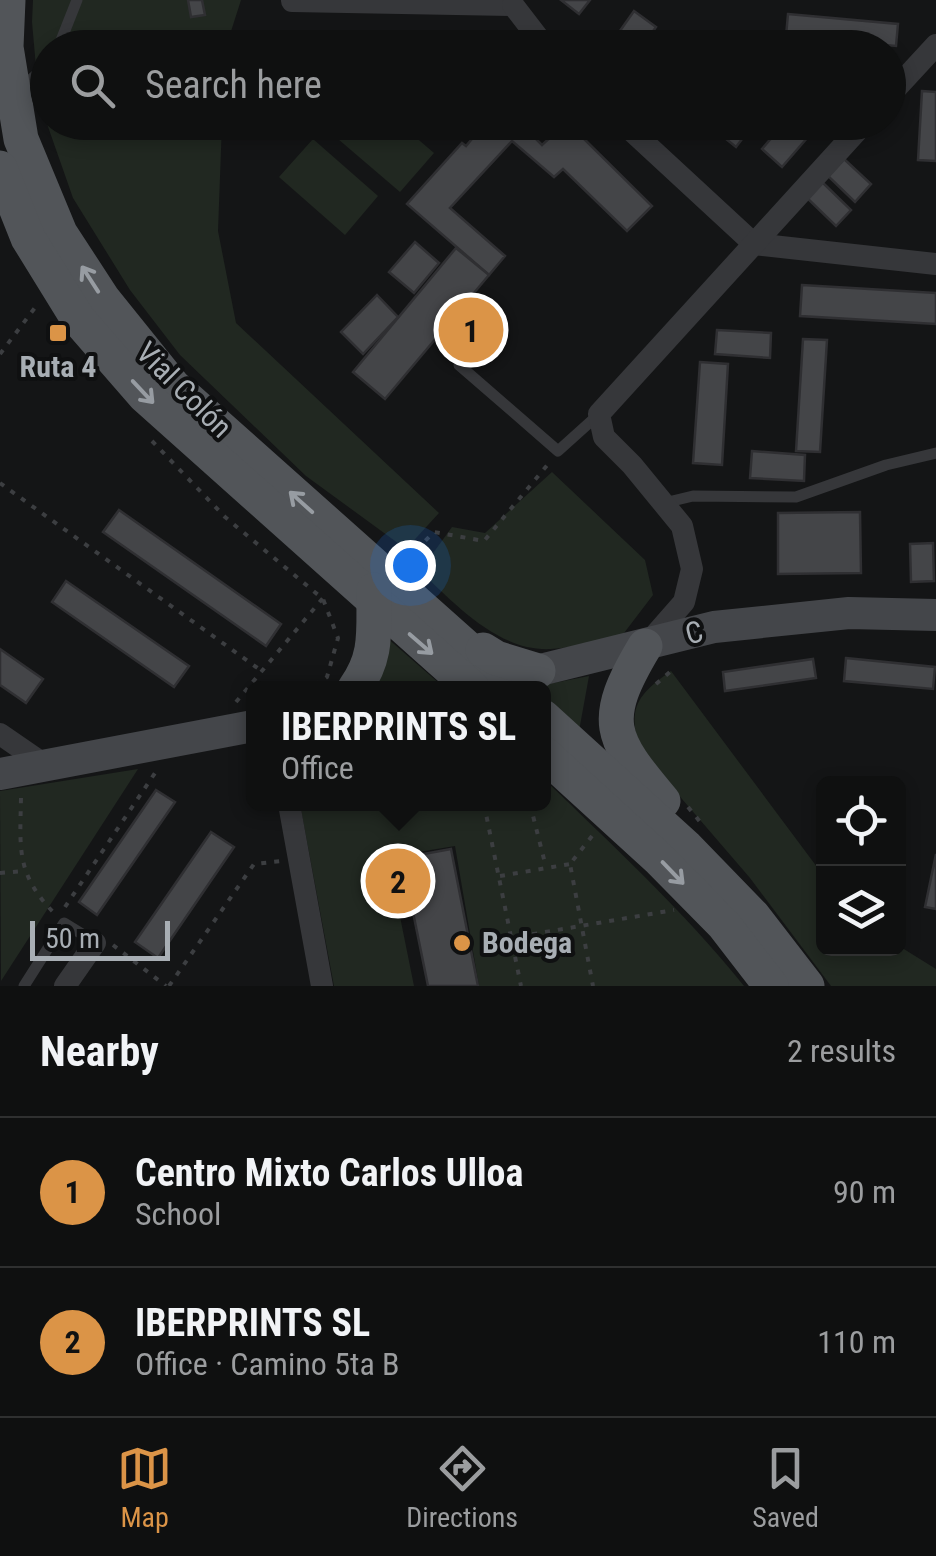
<!DOCTYPE html>
<html lang="en">
<head>
<meta charset="utf-8">
<style>
	:root { --surface:#0f1010; --page:#1d1e1e; --text:#f1f3f6; --muted:#9b9d9f; --line:#2f3030; --accent:#db9447 }
	body { margin:0; font-family:"Roboto Condensed",sans-serif; background:var(--page); color:var(--text) }
	.controls { position:absolute; right:30px; bottom:30px; display:grid; overflow:hidden; border-radius:15px; box-shadow:0 5px 15px #0003 }
	.controls button { width:90px; height:90px; display:grid; place-items:center; padding:0; border:0; border-bottom:2px solid var(--line); background:var(--surface); color:var(--text); font:50px sans-serif }
	.scale { position:absolute; left:30px; bottom:25px; width:140px; box-sizing:border-box; padding-left:10px; border:5px solid #a8aeb4; border-top:0; font-size:28px; line-height:35px; white-space:nowrap; color:#a8aeb4; -webkit-text-stroke:8px #0f1011; paint-order:stroke }
	.you { position:absolute; left:410px; top:565px; width:35px; height:35px; margin:-25px; border:8px solid #fff; border-radius:50%; background:#1a73e8; box-shadow:0 0 0 15px #1a73e833 }
	.badge { display:grid; place-items:center; width:65px; height:65px; border-radius:50%; background:var(--accent); color:#111; font-size:32px; font-weight:700 }
	.pin { position:absolute; translate:-50% -50%; border:5px solid #fff; box-shadow:0 2px 10px #0006 }
	.popup { position:absolute; left:246px; top:681px; width:305px; height:130px; box-sizing:border-box; display:grid; place-content:center; border-radius:15px; background:var(--surface); filter:drop-shadow(0 2px 8px #0005); font-size:32px; white-space:nowrap; color:var(--muted) }
	.popup b { font-size:38px; color:var(--text) }
	.popup::after { content:''; position:absolute; left:50%; top:100%; margin-left:-20px; border:20px solid transparent; border-top-color:var(--surface) }
	.list { margin:0; padding:0; list-style:none }
	h2 { display:flex; justify-content:space-between; align-items:center; height:130px; margin:0; padding:0 40px; font-size:42px }
	h2 small { font-size:32px; font-weight:400; color:var(--muted) }
	.list li { display:grid; grid-template-columns:65px 1fr auto; gap:30px; align-items:center; box-sizing:border-box; height:150px; padding:0 40px; border-top:2px solid var(--line) }
	.list b { display:block; font-size:38px; white-space:nowrap }
	.list p { margin:0; font-size:32px; white-space:nowrap; color:var(--muted) }
	.list em { font-size:32px; font-style:normal; color:var(--muted) }
	.icon { flex:none; width:55px; height:55px; fill:none; stroke:currentColor; stroke-width:2; stroke-linecap:round; stroke-linejoin:round }
	.map { position:relative; flex:none; width:936px; height:986px; overflow:hidden }
	.search { position:absolute; background:var(--surface); box-shadow:0 5px 15px #0003; left:30px; right:30px; top:30px; height:110px; display:flex; align-items:center; gap:25px; box-sizing:border-box; padding:0 35px; border-radius:55px; color:var(--muted); font-size:38px }
	.sheet { height:430px; background:var(--surface) }
	nav { display:flex; justify-content:space-around; align-items:center; box-sizing:border-box; height:140px; border-top:2px solid var(--line); background:var(--surface); font-size:28px; color:var(--muted) }
	nav a { display:grid; justify-items:center; gap:5px }
	nav .on { color:var(--accent) }
	.map>svg:first-child { display:block }
	.green { fill:#212821 }
	.building { fill:#444548; stroke:#2f2f32; stroke-width:2.5 }
	.lines { fill:none; stroke-linecap:round; stroke-linejoin:round }
	.path { stroke:#3c3e41; stroke-width:4; stroke-dasharray:5 8; stroke-linecap:butt }
	.lane { stroke:#36373a; stroke-width:11 }
	.street { stroke:#36373a; stroke-width:22 }
	.secondary { stroke:#44464a; stroke-width:32 }
	.primary { stroke:#525559; stroke-width:35 }
	.oneway { stroke:#979ca2 }
	.poi-dot { fill:#db9447; stroke:#0f1011; stroke-width:4 }
	.labels { text-anchor:middle; stroke-width:8; stroke-linejoin:round; paint-order:stroke }
	.poi-label { font-size:30px; font-weight:bold; fill:#a8aeb4; stroke:#0f1011 }
	.street-label { font-size:30px; fill:#a8aeb4; stroke:#0f1011 }
</style>
</head>
<body>
<div class="map">
<svg width="936" height="986" viewBox="0 0 936 986">
	<rect width="100%" height="100%" fill="#141516"/>
	<g class="green">
		<path d="M33,0h208l-15,47 -178,1v74l174,1 -4,108 18,92 203,190 -33,36 -100,-73 -126,-121 -50,-65 -57,-92 -34,-97 -7,-79z"/>
		<path d="M328,123h71l35,30 -34,39 -76,-65z"/>
		<path d="M313,139l65,57 -33,39 -66,-58z"/>
		<path d="M552,472l93,88 8,35 -32,42c-23,4 -47,11 -70,12 -52,3 -96,-45 -131,-78l32,-44 33,6z"/>
		<path d="M386,637l54,47 -22,4h-51z"/>
		<path d="M671,671l152,204 1,73 75,-2 37,23v17h-105l-81,-108 -111,-129c-11,-42 -2,-54 32,-78z"/>
		<path d="M589,676l-10,55 -36,-29v-14h-15z"/>
		<path d="M138,769l-137,212 -1,-190z"/>
		<path d="M543,778c69,67 141,133 201,208h-265l-24,-140 -67,11 26,129h-80l-34,-182h243z"/>
	</g>
	<g class="building">
		<path d="M188,0h14l3,15 -14,2z"/>
		<path d="M561,0h29l-11,14z"/>
		<path d="M634,11l22,16 -15,21h-27l-4,-3z"/>
		<path d="M788,14l110,10 -2,22 -110,-10z"/>
		<path d="M922,91l14,1v69l-18,-1z"/>
		<path d="M486,122h42l-4,5 18,18 25,-23 85,84 -25,25 -64,-62 -9,8 -42,-36 -62,67 55,48 -16,19 -82,-71 55,-61 4,3z"/>
		<path d="M705,122h50l-19,25z"/>
		<path d="M785,122h36l-39,45 -20,-18z"/>
		<path d="M844,159l27,25 -16,18 -27,-26z"/>
		<path d="M821,181l30,29 -15,16 -30,-29z"/>
		<path d="M415,242l24,21 -25,30 -25,-21z"/>
		<path d="M456,248l33,27 -104,124 -32,-27z"/>
		<path d="M802,285l134,8v31l-136,-8z"/>
		<path d="M377,295l21,22 -35,37 -22,-22z"/>
		<path d="M717,330l54,3 -1,25 -55,-4z"/>
		<path d="M803,339l24,1 -7,112 -24,-1z"/>
		<path d="M700,362l28,2 -6,101 -29,-2z"/>
		<path d="M752,451l53,4 -1,26 -54,-3z"/>
		<path d="M119,510l162,114 -15,22 -163,-114z"/>
		<path d="M860,512l1,61 -83,1v-61z"/>
		<path d="M933,543l1,38 -23,1 -1,-38z"/>
		<path d="M66,581l123,85 -15,21 -122,-85z"/>
		<path d="M0,649l43,30 -17,24 -26,-18z"/>
		<path d="M846,658l89,9 -2,22 -89,-8z"/>
		<path d="M813,659l3,19 -91,13 -2,-19z"/>
		<path d="M156,790l19,12 -78,113 -18,-13z"/>
		<path d="M211,832l23,15 -76,111 -23,-16z"/>
		<path d="M451,849l27,137h-50l-26,-128z"/>
		<path d="M936,854v55l-11,-2z"/>
	</g>
	<g class="lines">
		<g class="path">
			<path d="M0,354l37,-49"/>
			<path d="M152,441l73,76 98,82 15,39 -11,39 -16,11"/>
			<path d="M0,483l263,189"/>
			<path d="M407,559l27,-27 50,9 65,-78"/>
			<path d="M656,684l15,-13"/>
			<path d="M236,702l87,-104"/>
			<path d="M21,798c-1,51 -5,76 33,115"/>
			<path d="M484,804l37,182"/>
			<path d="M530,804l16,63"/>
			<path d="M309,806l14,-2"/>
			<path d="M688,807l13,16"/>
			<path d="M592,836l-22,28 23,122"/>
			<path d="M0,873l25,-2"/>
			<path d="M500,876l70,-12"/>
			<path d="M65,907l92,-137"/>
			<path d="M481,943l193,-33"/>
			<path d="M113,945l53,41"/>
			<path d="M169,986l85,-122 27,-3"/>
		</g>
		<g class="lane">
			<path d="M58,48l19,-48"/>
			<path d="M19,90l29,-26"/>
			<path d="M459,365l99,86 40,-36"/>
			<path d="M664,503l29,-7 103,1 90,-32 50,-12"/>
			<path d="M24,986l40,-63 31,19"/>
		</g>
		<g class="street">
			<path d="M292,1l221,4"/>
			<path d="M513,5l33,43"/>
			<path d="M888,97l48,-52"/>
			<path d="M622,122l132,122 182,20"/>
			<path d="M648,643l36,-41 8,-33 -10,-43 -50,-61 -28,-28 -5,-23 266,-292"/>
			<path d="M0,734l45,31"/>
			<path d="M289,804l33,182"/>
			<path d="M65,986l30,-43"/>
		</g>
		<g class="secondary">
			<path d="M512,677l202,-50 135,-14 87,2"/>
			<path d="M0,774l253,-48"/>
		</g>
		<g class="primary">
			<path d="M8,0l-2,47 15,92 39,94 43,66 70,87 339,302"/>
			<path d="M0,168l28,70 50,81 67,77 327,292"/>
			<path d="M645,646c-45,75 -36,91 18,155"/>
			<path d="M483,650l13,8 42,13"/>
			<path d="M355,688c24,-33 18,-60 19,-98"/>
			<path d="M543,717l143,130 67,69 54,70"/>
			<path d="M543,753l115,105 66,67 47,61"/>
		</g>
	</g>
	<defs><path id="oneway-shaft" d="M-6 0H5M1.5-3L5.5 0L1.5 3" fill="none" stroke-width="1.6" stroke-linecap="round" stroke-linejoin="round" transform="scale(2.5)"/></defs>
	<g class="oneway">
		<use href="#oneway-shaft" transform="translate(90 279) rotate(-123)"/>
		<use href="#oneway-shaft" transform="translate(143 392) rotate(47)"/>
		<use href="#oneway-shaft" transform="translate(301 502) rotate(-138)"/>
		<use href="#oneway-shaft" transform="translate(421 644) rotate(41)"/>
		<use href="#oneway-shaft" transform="translate(673 873) rotate(46)"/>
	</g>
	<g class="poi-dot">
		<rect x="48" y="323" width="20" height="20" rx="5"/>
		<circle cx="462" cy="943" r="10"/>
	</g>
	<g class="labels">
		<g class="poi-label">
			<text x="58" y="377">Ruta 4</text>
			<text x="482" y="953" text-anchor="start">Bodega</text>
		</g>
		<g class="street-label">
			<text transform="translate(184 390) rotate(45)" y="10">Vial Colón</text>
			<text transform="translate(694 633) rotate(-15)" y="10">C</text>
		</g>
	</g>
</svg>
<div class="controls">
<button><svg class="icon" aria-label="locate" viewBox="0 0 24 24"><circle cx="12" cy="12" r="6"/><path d="M12 2v4M12 18v4M2 12h4M18 12h4"/></svg></button>
<button><svg class="icon" aria-label="layers" viewBox="0 0 24 24"><path d="M12 4l9 5-9 5-9-5zM3 14l9 5 9-5"/></svg></button>
</div>
<div class="scale">50 m</div>
<div class="you"></div>
<div class="pin badge" style="left:471px;top:330px">1</div>
<div class="pin badge" style="left:398px;top:881px">2</div>
<div class="popup"><b>IBERPRINTS SL</b>Office</div>
<div class="search"><svg class="icon" aria-label="search" viewBox="0 0 24 24"><circle cx="10" cy="10" r="6"/><path d="M15 15l6 6"/></svg>Search here</div>
</div>
<section class="sheet">
<h2>Nearby<small>2 results</small></h2>
<ul class="list">
<li><span class="badge">1</span><div><b>Centro Mixto Carlos Ulloa</b><p>School</p></div><em>90 m</em></li>
<li><span class="badge">2</span><div><b>IBERPRINTS SL</b><p>Office · Camino 5ta B</p></div><em>110 m</em></li>
</ul>
</section>
<nav>
<a class="on"><svg class="icon" aria-label="map" viewBox="0 0 24 24"><path d="M3 6l6-2 6 2 6-2v14l-6 2-6-2-6 2zM9 4v14M15 6v14"/></svg>Map</a>
<a><svg class="icon" aria-label="directions" viewBox="0 0 24 24"><path d="M12 3l9 9-9 9-9-9zM9 14v-3h6M13 9l2 2-2 2"/></svg>Directions</a>
<a><svg class="icon" aria-label="saved" viewBox="0 0 24 24"><path d="M7 4h10v16l-5-4-5 4z"/></svg>Saved</a>
</nav>
</body>
</html>
